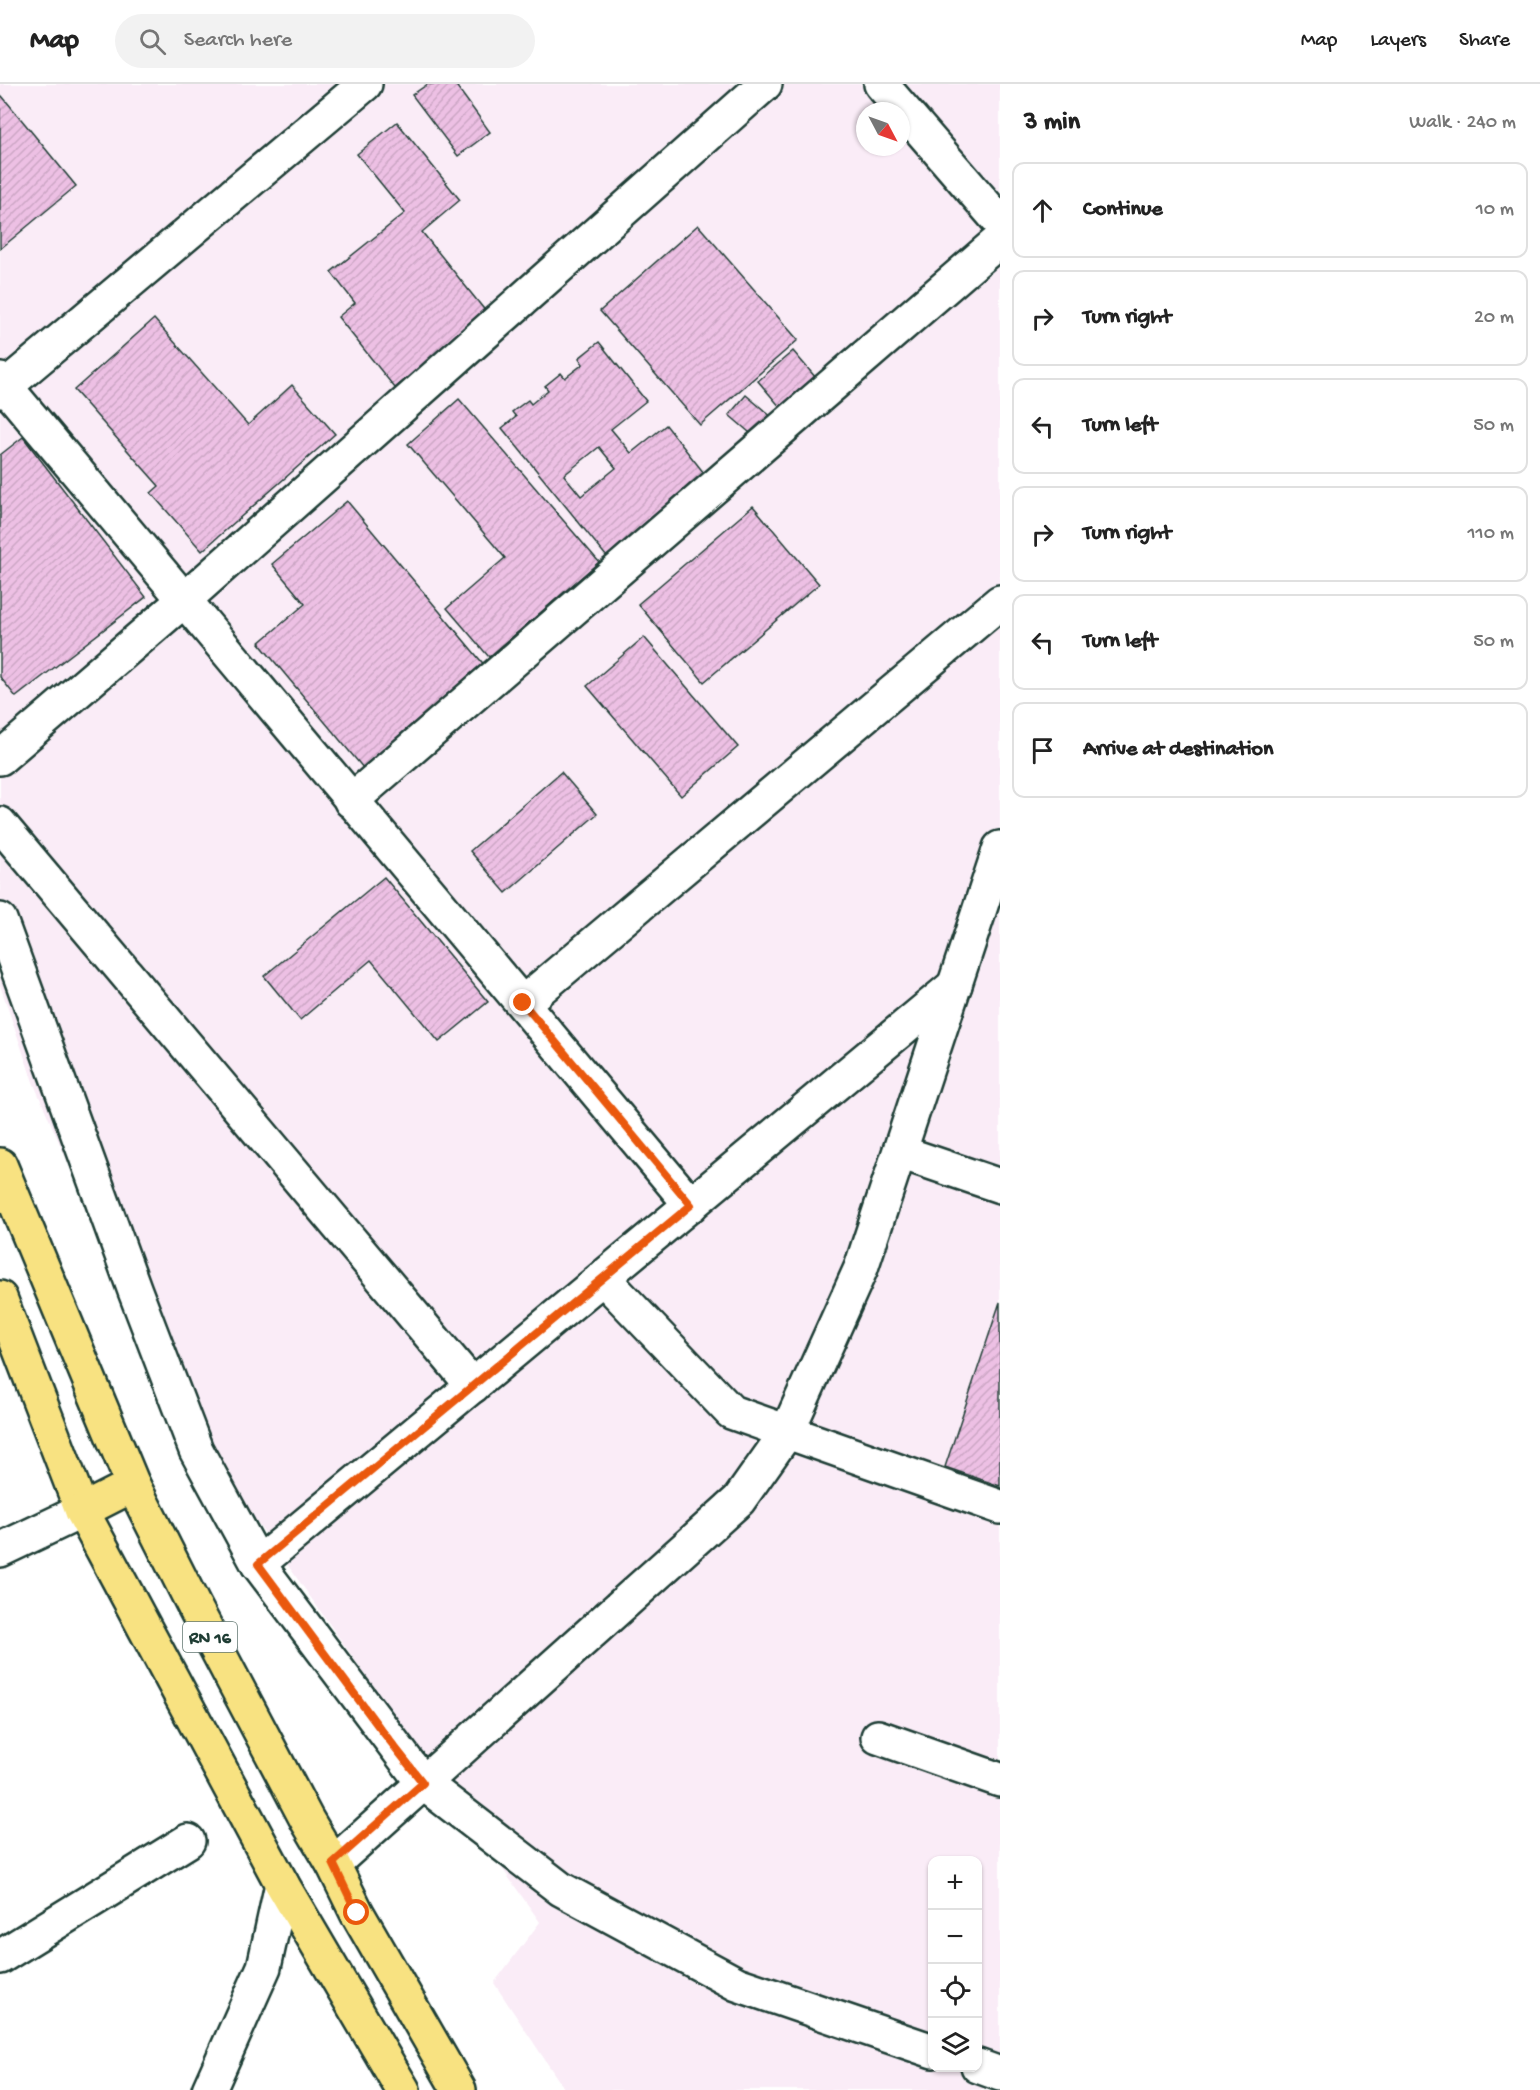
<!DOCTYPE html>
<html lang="en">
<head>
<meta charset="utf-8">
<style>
	:root { --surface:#fff; --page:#f2f2f2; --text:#222; --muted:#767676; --line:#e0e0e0 }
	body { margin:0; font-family:"Gochi Hand",sans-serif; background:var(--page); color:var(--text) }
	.controls { position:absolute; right:18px; bottom:18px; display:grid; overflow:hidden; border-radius:12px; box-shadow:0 2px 4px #0004 }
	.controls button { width:54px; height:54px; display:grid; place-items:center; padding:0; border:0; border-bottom:2px solid var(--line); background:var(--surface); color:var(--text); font:30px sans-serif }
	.compass { position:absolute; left:856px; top:18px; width:54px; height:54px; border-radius:50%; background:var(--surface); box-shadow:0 2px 4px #0004; rotate:131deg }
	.stop { position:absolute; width:18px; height:18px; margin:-14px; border:4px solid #ea580c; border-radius:50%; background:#fff }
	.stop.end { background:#ea580c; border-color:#fff; box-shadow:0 2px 6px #0008 }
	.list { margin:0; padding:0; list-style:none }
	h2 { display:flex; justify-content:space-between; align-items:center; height:78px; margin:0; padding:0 24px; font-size:26px }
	h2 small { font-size:20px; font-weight:400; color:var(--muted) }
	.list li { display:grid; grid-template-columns:39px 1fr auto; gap:18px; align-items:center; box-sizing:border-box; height:96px; margin:0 12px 12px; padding:0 12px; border:2px solid var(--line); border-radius:12px }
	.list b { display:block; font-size:22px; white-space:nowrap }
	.list em { font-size:20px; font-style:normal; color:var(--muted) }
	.icon { flex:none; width:33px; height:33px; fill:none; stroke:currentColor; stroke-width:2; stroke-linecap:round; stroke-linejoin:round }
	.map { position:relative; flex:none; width:1000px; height:2006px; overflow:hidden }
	header { display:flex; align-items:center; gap:36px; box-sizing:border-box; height:84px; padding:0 30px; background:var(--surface); border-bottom:2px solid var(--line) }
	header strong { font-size:28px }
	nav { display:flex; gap:33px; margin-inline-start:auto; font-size:21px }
	.search { width:420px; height:54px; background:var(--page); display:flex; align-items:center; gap:15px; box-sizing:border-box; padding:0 21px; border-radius:33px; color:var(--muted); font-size:22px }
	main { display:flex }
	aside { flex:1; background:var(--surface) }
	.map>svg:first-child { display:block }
	.built { fill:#faecf7; fill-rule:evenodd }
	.building { fill:url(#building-hatch); stroke:#1f3d34; stroke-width:1.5; fill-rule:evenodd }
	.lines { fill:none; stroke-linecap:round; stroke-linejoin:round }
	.minor-casing { stroke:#1f3d34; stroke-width:38 }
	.major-casing { stroke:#1f3d34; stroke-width:38 }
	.minor { stroke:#fff; stroke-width:33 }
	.major { stroke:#f8e281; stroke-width:33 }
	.route { stroke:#ea580c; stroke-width:8 }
	.labels { text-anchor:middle; stroke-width:6; stroke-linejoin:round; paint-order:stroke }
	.shield { fill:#fff; stroke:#627771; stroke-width:1.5 }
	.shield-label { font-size:18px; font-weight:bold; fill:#1f3d34 }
</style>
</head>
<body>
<header>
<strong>Map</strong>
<div class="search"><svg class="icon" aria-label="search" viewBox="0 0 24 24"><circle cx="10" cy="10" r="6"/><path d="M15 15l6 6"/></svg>Search here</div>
<nav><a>Map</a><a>Layers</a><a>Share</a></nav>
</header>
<main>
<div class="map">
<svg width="1000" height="2006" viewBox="0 0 1000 2006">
	<defs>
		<pattern id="building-hatch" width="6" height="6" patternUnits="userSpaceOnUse" patternTransform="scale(1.5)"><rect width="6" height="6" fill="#edc0e4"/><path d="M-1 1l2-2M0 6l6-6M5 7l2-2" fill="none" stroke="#cba6c4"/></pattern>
	</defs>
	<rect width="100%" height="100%" fill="#fff"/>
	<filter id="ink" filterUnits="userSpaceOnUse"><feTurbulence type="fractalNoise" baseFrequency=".0167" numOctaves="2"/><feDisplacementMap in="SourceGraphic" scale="12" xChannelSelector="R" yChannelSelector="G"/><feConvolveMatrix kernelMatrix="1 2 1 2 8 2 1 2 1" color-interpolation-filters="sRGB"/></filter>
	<g filter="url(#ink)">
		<path class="built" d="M0,0h1000v2006h-435l-71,-107 46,-61 -371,-525 -136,-315 -33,-97zM865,27h36v36h-36zM933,1776h45v208h-45z"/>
		<g class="building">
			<path d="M428,0h27l35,48 -32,24 -46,-61z"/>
			<path d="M2,12l74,90 -76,63v-151z"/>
			<path d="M397,38l63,78 -38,32 65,81 -92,75 -57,-71 17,-14 -24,-31 74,-59 -48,-59z"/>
			<path d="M698,141l100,115 -98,85 -100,-114z"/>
			<path d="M154,235l94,106 44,-40 43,49 -133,117 -51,-58 8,-7 -85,-96z"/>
			<path d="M599,258l47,59 -35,28 20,24 35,-28 49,62 -100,80 -113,-139 14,-11 -4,-5 16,-12 3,4 17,-14 -3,-4 16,-13 4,5 18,-14 -4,-6zM599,363l17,21 -35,28 -17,-21z"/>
			<path d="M793,267l23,27 -35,30 -23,-27z"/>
			<path d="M746,311l27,23 -17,20 -27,-23z"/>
			<path d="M459,315l140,163 -110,95 -42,-49 58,-50 -97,-114z"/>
			<path d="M23,353l123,160 -130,100 -16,-20v-222z"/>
			<path d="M347,417l139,166 -122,102 -105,-126 46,-39 -33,-40z"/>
			<path d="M753,422l66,78 -115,98 -66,-78z"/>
			<path d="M644,553l94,110 -57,49 -94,-110z"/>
			<path d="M561,688l36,42 -91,79 -36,-42z"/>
			<path d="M384,793l104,125 -49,40 -68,-82 -71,60 -36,-44z"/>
			<path d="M1000,1218v184l-55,-19z"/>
		</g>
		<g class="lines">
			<g class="minor-casing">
				<g id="minor">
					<path d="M881,0l119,138"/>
					<path d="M0,296l691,825"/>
					<path d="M0,307l365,-307"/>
					<path d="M0,674l183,-157 582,-517"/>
					<path d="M351,717l649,-561"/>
					<path d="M0,740l473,562"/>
					<path d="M0,836l135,371 61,159 62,114 165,219 138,106 176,95 196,67"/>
					<path d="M523,919l477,-401"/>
					<path d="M900,1068l100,34"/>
					<path d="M603,1194l128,134 269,95"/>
					<path d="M0,1466l82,-39"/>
					<path d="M258,1480l697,-579"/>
					<path d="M878,1653l122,43"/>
					<path d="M333,1780l406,-364 48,-68 74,-164 139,-420"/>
					<path d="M0,1873l188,-116"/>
					<path d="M978,1982l22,8"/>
					<path d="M209,2006l55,-123 18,-83"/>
				</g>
			</g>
			<g class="major-casing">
				<g id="major">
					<path d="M0,1081l133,320 61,121 113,214 26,44 24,49 102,177"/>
					<path d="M0,1214l82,213 200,373 121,206"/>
					<path d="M82,1427l51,-26"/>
				</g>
			</g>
			<use href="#minor" class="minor"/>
			<use href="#major" class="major"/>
		</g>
	</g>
	<g class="lines" filter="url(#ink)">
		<path class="route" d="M357,1829l-24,-50 90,-80 -44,-56 -121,-163 433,-359 -168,-202"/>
	</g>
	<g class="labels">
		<rect class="shield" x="183" y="1538" width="54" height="30" rx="4.5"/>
		<g class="shield-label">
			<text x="210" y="1559">RN 16</text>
		</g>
	</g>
</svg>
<div class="controls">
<button>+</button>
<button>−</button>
<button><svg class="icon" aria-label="locate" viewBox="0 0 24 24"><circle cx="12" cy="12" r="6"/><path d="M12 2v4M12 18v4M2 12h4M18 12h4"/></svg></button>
<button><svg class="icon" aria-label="layers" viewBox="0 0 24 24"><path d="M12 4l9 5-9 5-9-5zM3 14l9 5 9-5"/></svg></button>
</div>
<svg class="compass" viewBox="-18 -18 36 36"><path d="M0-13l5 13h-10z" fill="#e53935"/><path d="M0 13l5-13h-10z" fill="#767676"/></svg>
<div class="stop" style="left:357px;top:1829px"></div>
<div class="stop end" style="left:523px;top:919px"></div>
</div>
<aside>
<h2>3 min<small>Walk · 240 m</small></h2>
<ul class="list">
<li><svg class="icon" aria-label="ahead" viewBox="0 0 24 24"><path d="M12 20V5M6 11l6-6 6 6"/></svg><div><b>Continue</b></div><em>10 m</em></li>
<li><svg class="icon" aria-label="right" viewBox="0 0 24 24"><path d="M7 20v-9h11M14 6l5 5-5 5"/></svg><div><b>Turn right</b></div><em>20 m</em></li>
<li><svg class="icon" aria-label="left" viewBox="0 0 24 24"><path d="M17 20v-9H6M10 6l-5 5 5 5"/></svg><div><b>Turn left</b></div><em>50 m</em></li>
<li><svg class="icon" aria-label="right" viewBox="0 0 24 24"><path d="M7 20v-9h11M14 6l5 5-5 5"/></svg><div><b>Turn right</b></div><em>110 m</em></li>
<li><svg class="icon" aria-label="left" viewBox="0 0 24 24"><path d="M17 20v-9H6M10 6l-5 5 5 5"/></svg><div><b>Turn left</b></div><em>50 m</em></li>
<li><svg class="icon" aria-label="arrive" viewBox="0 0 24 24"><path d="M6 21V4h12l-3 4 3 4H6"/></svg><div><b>Arrive at destination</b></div></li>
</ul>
</aside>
</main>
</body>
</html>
